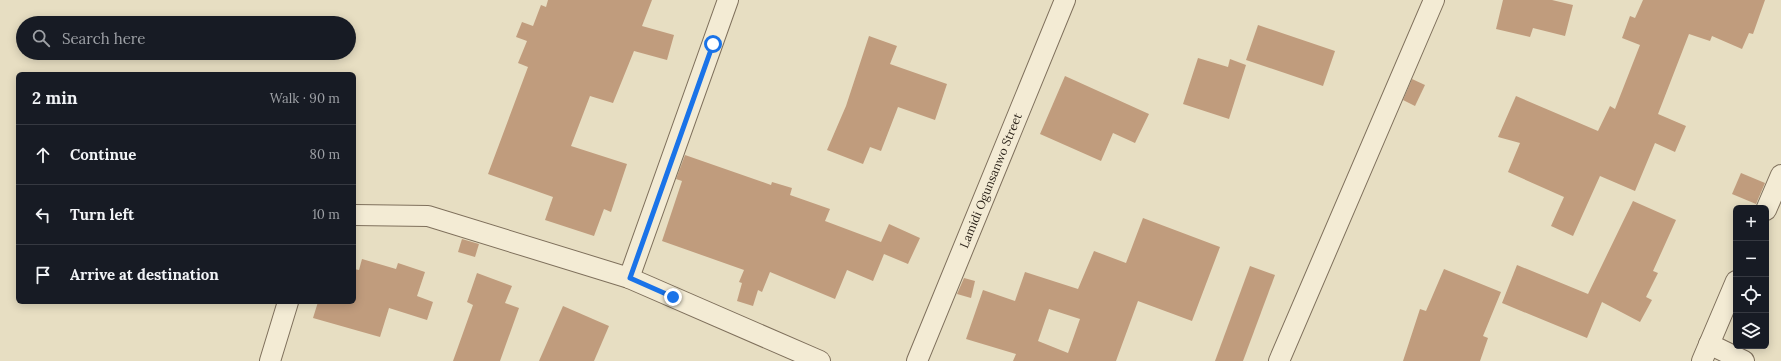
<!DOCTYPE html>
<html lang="en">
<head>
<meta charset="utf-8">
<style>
	:root { --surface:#171b24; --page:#20242c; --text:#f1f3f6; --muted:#9ea1a6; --line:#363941 }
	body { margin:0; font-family:Lora,serif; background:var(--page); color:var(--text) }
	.controls { position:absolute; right:12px; bottom:12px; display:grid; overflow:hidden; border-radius:6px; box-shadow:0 2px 10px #0003 }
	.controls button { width:36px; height:36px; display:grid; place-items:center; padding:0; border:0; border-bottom:1px solid var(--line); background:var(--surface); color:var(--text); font:20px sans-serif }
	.stop { position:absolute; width:12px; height:12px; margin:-9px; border:3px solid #1a73e8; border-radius:50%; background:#fff }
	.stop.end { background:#1a73e8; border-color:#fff; box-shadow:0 1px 4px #0008 }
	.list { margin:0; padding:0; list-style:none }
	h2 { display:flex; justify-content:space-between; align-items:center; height:52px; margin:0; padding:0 16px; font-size:17px }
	h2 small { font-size:13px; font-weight:400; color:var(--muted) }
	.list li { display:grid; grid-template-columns:26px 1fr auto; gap:12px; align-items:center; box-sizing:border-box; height:60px; padding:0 16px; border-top:1px solid var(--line) }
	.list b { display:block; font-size:15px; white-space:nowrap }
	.list em { font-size:13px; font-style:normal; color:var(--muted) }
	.icon { flex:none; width:22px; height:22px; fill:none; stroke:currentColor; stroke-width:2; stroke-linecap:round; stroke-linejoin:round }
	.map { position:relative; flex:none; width:1781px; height:361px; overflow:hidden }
	.search { position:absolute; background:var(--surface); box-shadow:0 2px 10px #0003; left:16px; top:16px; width:340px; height:44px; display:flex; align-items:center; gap:10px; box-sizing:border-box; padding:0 14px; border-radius:22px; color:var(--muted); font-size:15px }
	.panel { position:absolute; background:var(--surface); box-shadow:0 2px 10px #0003; left:16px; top:72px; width:340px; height:232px; border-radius:6px }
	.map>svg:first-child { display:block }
	.building { fill:#c09c7d; fill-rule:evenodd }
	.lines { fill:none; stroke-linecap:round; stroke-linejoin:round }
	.street-casing { stroke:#7f705c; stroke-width:22 }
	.street { stroke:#f3ebd4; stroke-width:20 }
	.route { stroke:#1a73e8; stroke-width:5 }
	.labels { text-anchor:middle; stroke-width:3; stroke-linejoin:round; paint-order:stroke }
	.street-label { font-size:12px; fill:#30281e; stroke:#f0e8d0 }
</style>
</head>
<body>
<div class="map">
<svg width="1781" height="361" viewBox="0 0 1781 361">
	<rect width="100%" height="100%" fill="#e7dec2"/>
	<g class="building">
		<path d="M548,0h104l-10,26 32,9 -7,25 -33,-9 -21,52 -23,-7 -19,50 56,18 -16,48 -7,-3 -10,27 -49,-16 8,-23 -65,-23 40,-107 -10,-4 9,-22 -11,-4 6,-15 11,4 8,-21 5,2z"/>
		<path d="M1503,0h49l21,5 -8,31 -32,-8 -3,9 -34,-8z"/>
		<path d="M1643,0h122l-12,34 -4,-1 -7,16 -30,-13 -2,5 -21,-7 -31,80 28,12 -11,26 -20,-9 -20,48 -35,-15 -27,60 -22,-10 13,-29 -56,-25 12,-29 -22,-6 18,-41 82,35 12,-25 5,3 25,-64 -18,-7 8,-22 5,2z"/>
		<path d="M1258,25l77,26 -12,35 -77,-26z"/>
		<path d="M869,36l28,10 -7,18 57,20 -12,36 -37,-13 -17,44 -11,-4 -7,17 -36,-14 19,-44z"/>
		<path d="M1198,58l30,9 2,-8 16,6 -17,54 -46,-15z"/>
		<path d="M1065,76l84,38 -14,29 -22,-10 -12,28 -61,-27z"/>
		<path d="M1412,79l13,6 -10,21 -12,-6z"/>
		<path d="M685,155l86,30 1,-3 20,6 -2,7 40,14 -5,12 56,21 8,-18 31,14 -12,26 -24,-10 -11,27 -26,-11 -12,29 -65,-27 -8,20 -4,-2 -5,16 -16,-5 5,-18 -3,-1 5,-12 -82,-29 20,-60 -6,-2z"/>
		<path d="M1741,173l24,10 -9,21 -24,-10z"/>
		<path d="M1633,201l43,19 -23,51 5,2 -12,24 6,3 -12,22 -38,-20 -15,36 -85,-35 15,-38 71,29z"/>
		<path d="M1143,218l77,29 -28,74 -54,-20 -22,60h-103l3,-7 -50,-15 17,-49 32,11 10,-29 53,17 16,-38 32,12zM1049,309l31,10 -12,34 -30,-12z"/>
		<path d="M462,239l17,5 -4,13 -17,-5z"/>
		<path d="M362,259l34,10 2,-6 27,9 -8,24 16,6 -6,18 -38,-12 -9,29 -67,-19 5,-16h36v-33l5,1z"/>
		<path d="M1250,266l25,9 -32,86h-28z"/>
		<path d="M1444,269l57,23 -18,44 5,2 -8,23h-77l17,-52 6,2z"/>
		<path d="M477,273l35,13 -7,17 14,5 -19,53h-47l20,-56 -6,-3z"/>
		<path d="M964,278l11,3 -4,17 -14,-4z"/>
		<path d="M563,306l46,20 -15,35h-55z"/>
	</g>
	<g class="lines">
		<g class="street-casing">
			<g id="street">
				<path d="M1766,210l15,-35"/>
				<path d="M354,215l74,1 201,62 191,83"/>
				<path d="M629,278l99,-278"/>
				<path d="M1709,344l35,17"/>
				<path d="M270,361l18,-59"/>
				<path id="s1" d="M917,361l148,-361"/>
				<path d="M1279,361l155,-361"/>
				<path d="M1702,361l34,-80"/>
			</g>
		</g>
		<use href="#street" class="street"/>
	</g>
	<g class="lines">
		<path class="route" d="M673,297l-43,-19 83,-234"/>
	</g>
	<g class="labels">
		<g class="street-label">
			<text dy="4" stroke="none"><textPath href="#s1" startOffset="195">Lamidi Ogunsanwo Street</textPath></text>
		</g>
	</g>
</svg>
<div class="controls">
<button>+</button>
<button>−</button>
<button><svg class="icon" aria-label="locate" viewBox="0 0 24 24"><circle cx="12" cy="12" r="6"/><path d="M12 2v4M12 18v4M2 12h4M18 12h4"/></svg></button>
<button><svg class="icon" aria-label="layers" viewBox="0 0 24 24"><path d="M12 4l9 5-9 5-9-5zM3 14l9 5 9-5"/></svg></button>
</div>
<div class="stop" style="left:713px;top:44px"></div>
<div class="stop end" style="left:673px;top:297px"></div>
<div class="search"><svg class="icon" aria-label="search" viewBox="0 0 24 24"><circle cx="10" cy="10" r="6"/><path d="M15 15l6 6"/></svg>Search here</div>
<section class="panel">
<h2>2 min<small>Walk · 90 m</small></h2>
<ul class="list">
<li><svg class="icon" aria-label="ahead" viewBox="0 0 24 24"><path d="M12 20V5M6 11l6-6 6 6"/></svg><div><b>Continue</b></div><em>80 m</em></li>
<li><svg class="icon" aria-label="left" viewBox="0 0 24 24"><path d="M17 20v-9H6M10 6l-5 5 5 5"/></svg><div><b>Turn left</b></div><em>10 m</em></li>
<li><svg class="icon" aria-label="arrive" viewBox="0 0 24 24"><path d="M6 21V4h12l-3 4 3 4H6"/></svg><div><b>Arrive at destination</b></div></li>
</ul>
</section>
</div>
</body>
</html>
